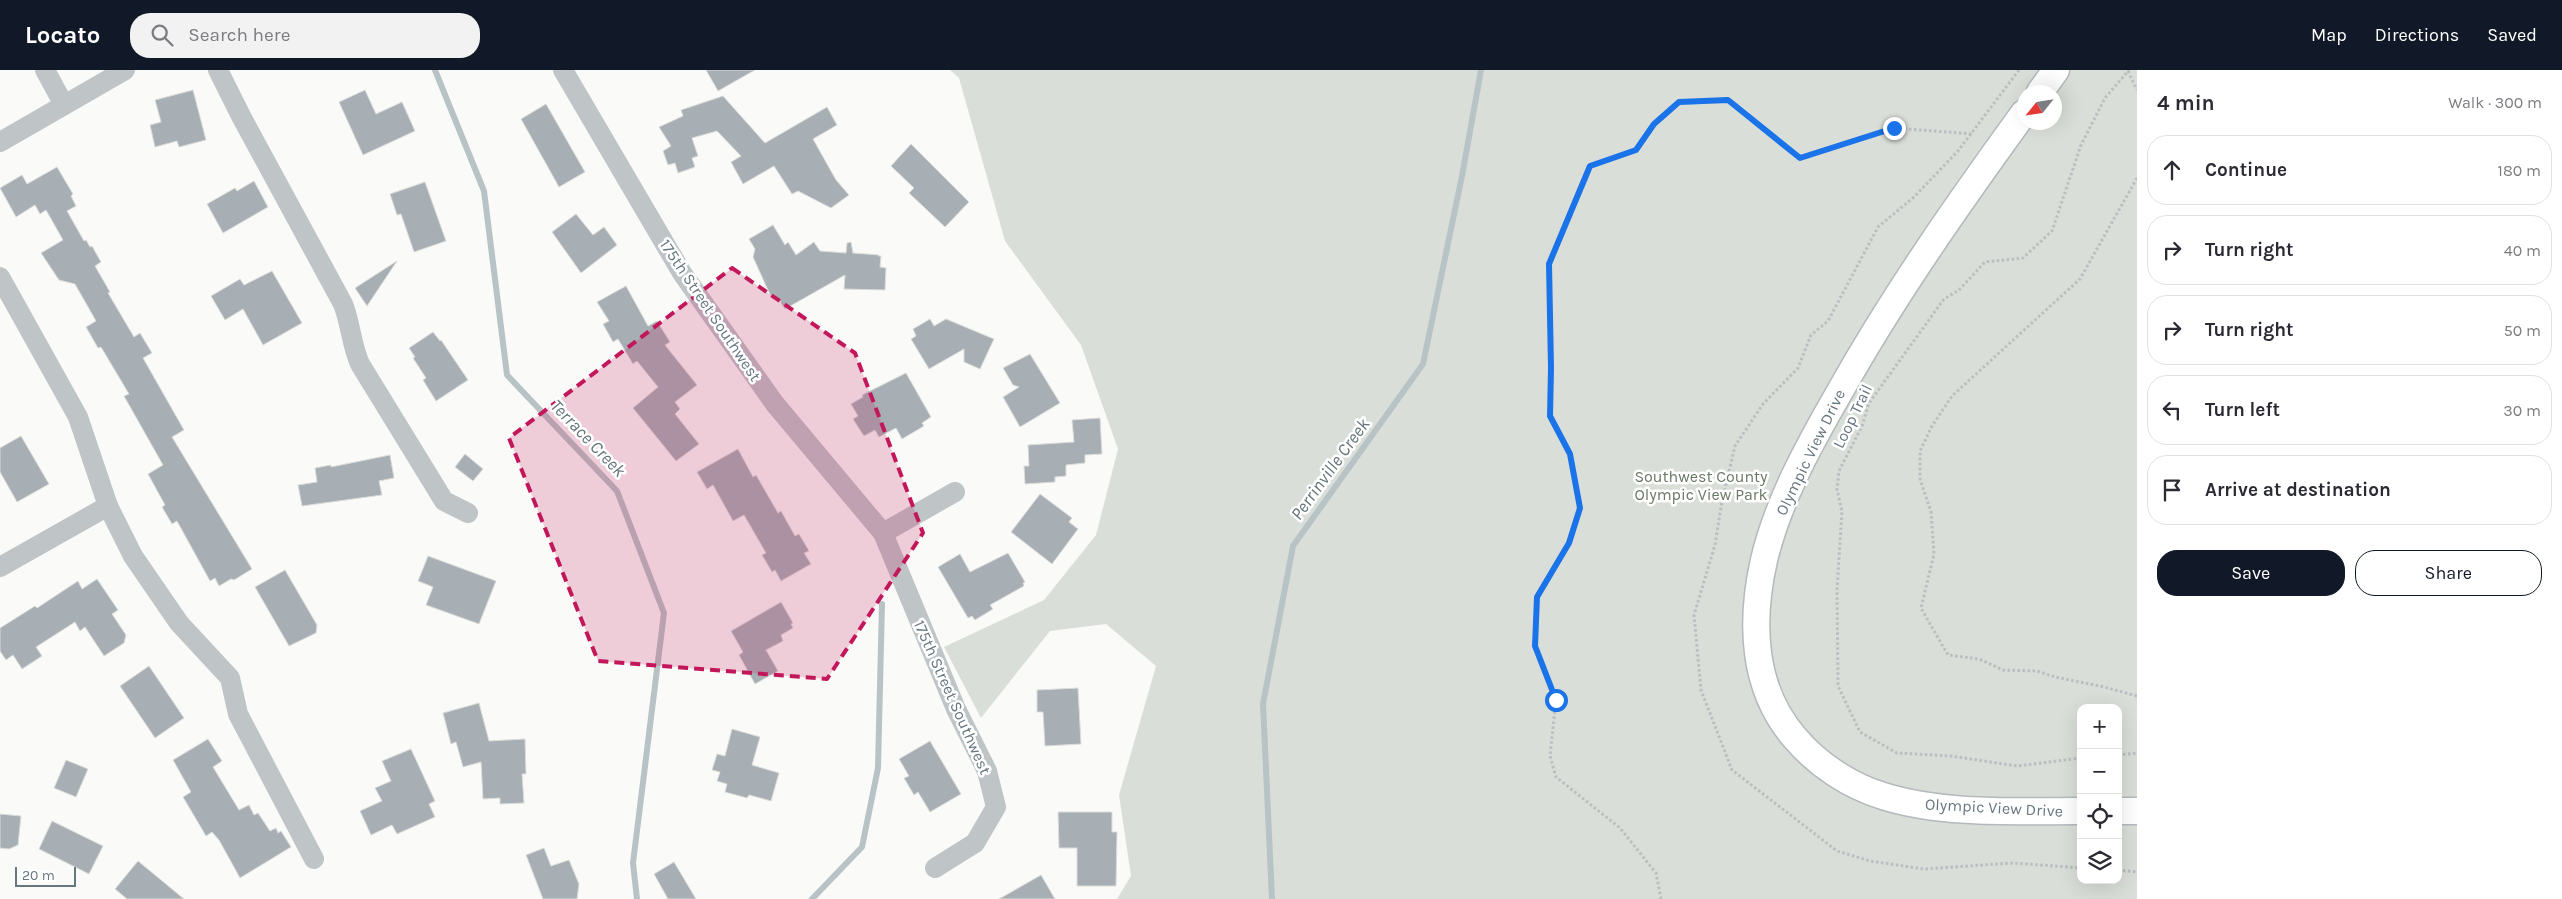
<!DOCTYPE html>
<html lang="en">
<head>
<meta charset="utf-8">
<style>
	:root { --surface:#fff; --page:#f2f2f3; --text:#2b2b33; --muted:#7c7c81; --line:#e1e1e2; --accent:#111827 }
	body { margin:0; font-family:Karla,sans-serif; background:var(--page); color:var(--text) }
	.controls { position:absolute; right:15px; bottom:15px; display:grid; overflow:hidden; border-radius:10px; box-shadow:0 5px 20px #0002 }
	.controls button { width:45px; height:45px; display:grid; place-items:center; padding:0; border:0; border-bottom:1px solid var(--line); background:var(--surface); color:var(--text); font:25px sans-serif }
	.compass { position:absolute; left:2017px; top:15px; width:45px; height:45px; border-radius:50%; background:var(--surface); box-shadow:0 5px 20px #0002; rotate:240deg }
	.scale { position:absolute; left:15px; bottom:12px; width:61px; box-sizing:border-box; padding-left:5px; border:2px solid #677780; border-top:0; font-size:14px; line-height:18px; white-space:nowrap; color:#677780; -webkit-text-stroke:4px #fff; paint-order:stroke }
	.stop { position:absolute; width:15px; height:15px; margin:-11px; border:4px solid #1a73e8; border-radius:50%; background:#fff }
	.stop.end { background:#1a73e8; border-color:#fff; box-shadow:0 1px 5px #0008 }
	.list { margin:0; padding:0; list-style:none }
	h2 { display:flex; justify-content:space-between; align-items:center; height:65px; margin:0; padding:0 20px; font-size:21px }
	h2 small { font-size:16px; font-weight:400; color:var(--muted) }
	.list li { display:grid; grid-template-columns:32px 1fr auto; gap:15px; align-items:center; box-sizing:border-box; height:70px; margin:0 10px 10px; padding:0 10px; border:1px solid var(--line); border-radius:20px }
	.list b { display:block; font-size:19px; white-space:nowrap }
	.list em { font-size:16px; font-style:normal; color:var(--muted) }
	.actions { display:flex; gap:10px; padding:15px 20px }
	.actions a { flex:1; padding:11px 0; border:1px solid var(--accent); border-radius:20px; text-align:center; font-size:18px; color:var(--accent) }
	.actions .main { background:var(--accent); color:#fff }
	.icon { flex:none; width:28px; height:28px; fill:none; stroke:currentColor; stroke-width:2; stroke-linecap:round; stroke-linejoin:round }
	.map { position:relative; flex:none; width:2137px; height:829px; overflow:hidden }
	header { display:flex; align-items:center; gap:30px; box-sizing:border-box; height:70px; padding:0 25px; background:var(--accent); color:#fff }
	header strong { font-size:24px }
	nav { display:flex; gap:28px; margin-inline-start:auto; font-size:18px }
	.search { width:350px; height:45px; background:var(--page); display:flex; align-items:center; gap:12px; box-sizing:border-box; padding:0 18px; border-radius:20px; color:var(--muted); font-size:19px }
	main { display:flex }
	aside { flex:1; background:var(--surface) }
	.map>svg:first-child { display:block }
	.green { fill:#daded8; fill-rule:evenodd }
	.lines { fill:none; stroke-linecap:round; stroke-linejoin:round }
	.stream { stroke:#b8c3c6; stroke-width:6 }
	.building { fill:#a7afb4; stroke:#dcdcda }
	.major-casing { stroke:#b3b9bc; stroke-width:29 }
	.path { stroke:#babec0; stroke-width:3; stroke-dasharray:2.5 2.5; stroke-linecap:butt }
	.minor { stroke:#bfc4c7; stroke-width:20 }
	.major { stroke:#fff; stroke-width:26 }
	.route { stroke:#1a73e8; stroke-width:6 }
	.marked { fill:#c2185b; fill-opacity:0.2; stroke:#c2185b; stroke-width:4; stroke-dasharray:10 6; stroke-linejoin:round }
	.labels { text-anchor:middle; stroke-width:5; stroke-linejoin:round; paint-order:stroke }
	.street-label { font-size:16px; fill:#677780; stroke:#fff }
	.park-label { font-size:16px; fill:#6a7866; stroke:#fff }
	.water-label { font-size:18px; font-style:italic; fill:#637579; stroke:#fff }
</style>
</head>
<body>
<header>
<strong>Locato</strong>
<div class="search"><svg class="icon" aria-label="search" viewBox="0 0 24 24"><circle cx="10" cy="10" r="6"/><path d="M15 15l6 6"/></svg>Search here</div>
<nav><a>Map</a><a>Directions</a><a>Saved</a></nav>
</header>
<main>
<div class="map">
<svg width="2137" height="829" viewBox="0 0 2137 829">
	<rect width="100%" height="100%" fill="#fafaf8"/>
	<path class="green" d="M950,0h1187v829h-1020l14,-23 -12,-81 37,-129 -50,-42 -56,7 -69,87 -37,-71 100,-47 52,-65 22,-86 -37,-104 -76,-104 -46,-163zM2024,22h30v30h-30zM2081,638h37v172h-37z"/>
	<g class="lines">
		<g class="stream">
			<path d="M435,0l49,121 23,184 110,116 47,122 -31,250 4,36"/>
			<path d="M812,829l50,-52 16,-79 4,-164"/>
			<path d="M1272,829l-9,-195 30,-158 130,-182 39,-188 19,-106"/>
		</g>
	</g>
	<g class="building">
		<path d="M706,0h49l-37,21z"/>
		<path d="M193,20l13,50 -27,7 -2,-6 -22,6 -5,-22 11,-3 -6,-22z"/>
		<path d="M365,20l11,24 26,-12 13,29 -52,24 -24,-53z"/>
		<path d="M723,26l42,47 62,-36 10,18 -24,14 23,41 13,15 -18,13 -33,-17 -6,3 -18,-28 -31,18 -12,-22 10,-6 -24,-25 -25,7 6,18 -6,2 3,9 -17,6 -3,-10 -7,2 -5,-14 8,-5 -12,-19 24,-11 -2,-6z"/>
		<path d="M546,34l39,68 -26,15 -38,-68z"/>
		<path d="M911,74l58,58 -24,25 -36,-34 5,-5 -23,-22z"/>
		<path d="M57,97l16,27 -2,2 5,10 -9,5 17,30 2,-1 4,7 2,-1 9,16 -6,4 15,26 -2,1 26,44 6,-4 12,20 -9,5 41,72 -12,7 80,132 -18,11 -3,-1 -12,7 -4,-8 -5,3 -33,-60 -5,3 -10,-17 3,-2 -17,-31 15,-9 -39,-69 5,-2 -28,-47 -3,1 -12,-21 10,-6 -21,-37 -16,-4 -18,-27 22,-13 -17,-30 -6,4 -5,-9 -19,12 -16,-29 22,-13 5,9z"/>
		<path d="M254,111l14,26 -45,26 -16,-29 28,-16 2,3z"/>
		<path d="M425,112l21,59 -32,11 -13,-38 -4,1 -7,-21z"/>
		<path d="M576,144l17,21 11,-8 13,18 -36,28 -29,-41z"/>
		<path d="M773,155l12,20 3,-3 8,13 18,-13 6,9 26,2 1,-10 4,-1 2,11 26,2 -1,1h3l-1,11 6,1 -1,22 -41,-1 1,-14 -60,34 -7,-11 -7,-2 -4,-8 -14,-31 2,-8 -6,-10z"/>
		<path d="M397,191l-30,45 -12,-18z"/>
		<path d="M272,201l30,52 -39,22 -20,-36 -18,11 -14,-24 29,-17 4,6z"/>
		<path d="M626,216l22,40 9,-5 13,21 -5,3 32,40 -22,17 5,7 -5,5 24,30 -23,17 -43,-53 25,-21 -21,-26 -4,3 -15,-25 -5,3 -10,-18 6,-3 -12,-19z"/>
		<path d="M930,249l4,7 12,-7 48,20 -14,30 -16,-7v-13l-35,20 -18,-30 5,-3 -3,-7z"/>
		<path d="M433,262l7,9 1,-1 27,40 -32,21 -13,-21 3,-2 -13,-20 2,-1 -6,-9z"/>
		<path d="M1030,284l30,49 -40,24 -17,-30 16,-10 -6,-2 -10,-17z"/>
		<path d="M906,303l25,44 -9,6 2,3 -22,13 -6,-11 -17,9 -4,-7 -11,6 -11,-17 5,-3 -7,-12 12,-7 -1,-2z"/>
		<path d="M1100,348l2,36 -17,1v8l-19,2v11l-11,1v5l-30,2 -1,-18h5l-1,-21 46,-3 -2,-22z"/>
		<path d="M21,366l28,48 -32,18 -17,-30v-24z"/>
		<path d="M738,379l15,28 3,-2 22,38 3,-2 14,25 4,-2 10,17 -5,2 7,11 -30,17 -6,-11 -3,2 -10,-17 4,-2 -22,-38 -11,6 -20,-36 -6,4 -10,-17z"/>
		<path d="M465,384l18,15 -10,12 -18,-14z"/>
		<path d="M390,385l4,23 -15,3 3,14 -80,11 -4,-21 19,-3 -2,-14 16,-3v2z"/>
		<path d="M1040,424l32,24 -3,4 9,7 -26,35 -41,-32z"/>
		<path d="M1008,483l17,29 -2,1 1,3 -34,19 3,4 -18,11 -3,-4 -4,2 -30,-51 22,-13 10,18z"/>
		<path d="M428,486l68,25 -17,43 -53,-19 7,-18 -15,-6z"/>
		<path d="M285,500l32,55 -1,8 -27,13 -34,-59z"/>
		<path d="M97,509l21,31 -6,4 14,21 -2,8 -20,13 -19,-29 -5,4 -5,-9 -39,25 6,9 -20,13 -9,-14 -7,5 -6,-9v-23l35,-22 2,2 41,-27 4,8z"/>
		<path d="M781,532l12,21 -2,1 2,4 -12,7 2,6 -17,9 12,21 -23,13 -16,-29 4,-3 -12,-21z"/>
		<path d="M149,596l35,52 -29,20 -35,-52z"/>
		<path d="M1078,618l3,56 -36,2 -2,-34h-6v-22z"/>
		<path d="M479,633l10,38 36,-2 1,35h-4l2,29 -24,1v-6l-17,1 -2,-37 -18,5 -7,-25 -5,2 -8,-31z"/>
		<path d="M732,659l28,8 -8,28 27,8 -8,28 -22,-6 -2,3 -22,-6 2,-8 -10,-3 3,-9 -8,-2 5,-16 8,2z"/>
		<path d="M208,669l14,22 -9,6 26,43 10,-5 5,10 4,-2 12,18 6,-3 2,5 3,-2 10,16 -51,31 -21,-38 -7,-8 -6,4 -23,-39 8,-5 -18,-32z"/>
		<path d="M930,671l31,53 -31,18 -12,-20 -4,3 -10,-17 5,-2 -10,-17z"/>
		<path d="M411,679l24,52 -6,3 6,13 -38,17 -5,-9 -21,10 -11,-24 22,-10 -7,-13 16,-7 -9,-20z"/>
		<path d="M66,690l22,9 -12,28 -22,-9z"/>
		<path d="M1058,742h54v20h5l-1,54h-39v-38h-18z"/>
		<path d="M0,744l21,2 -3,29 -9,4 -9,-1z"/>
		<path d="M52,751l51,25 -14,28 -50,-25z"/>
		<path d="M544,778l7,18 18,-6 10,24 -2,15h-34l-17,-44z"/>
		<path d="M138,791l46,38h-57l-12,-10z"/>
		<path d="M674,792l22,37h-28l-14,-25z"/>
		<path d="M1041,805l14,24h-56z"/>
	</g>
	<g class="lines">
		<g class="major-casing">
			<g id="major">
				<path d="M2040,22l16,-22"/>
				<path d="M2024,43c-66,91 -130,182 -185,280 -30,52 -61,108 -75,167 -14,62 -12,129 31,178 23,27 55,48 88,58 60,19 135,15 198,15"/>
				<path d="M2118,741h19"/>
			</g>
		</g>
		<g class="path">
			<path d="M2019,0l-61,81 -44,46 -36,30 -50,94 -17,14 -13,33 -35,36 -28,42 -13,55 -7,44 -21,70 7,75 31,80 105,81 33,10 54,8 89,-6 68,5"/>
			<path d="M2128,1l9,19"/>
			<path d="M2137,108l-57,101 -128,117 -20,30 -12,25v28l11,33 3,42 -13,54 27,47 31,4 24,11 34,1 18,6 49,10 33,9"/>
			<path d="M2118,685l19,-2"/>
			<path d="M2081,688l-64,8 -66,-10 -54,-3 -37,-21 -22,-46 -1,-96 5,-79 -5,-21 2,-19 23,-45 7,-23 75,-104 15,-9 26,-28 38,-4 29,-27 29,-86 24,-47 24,-28"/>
			<path d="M2118,800l19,2"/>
			<path d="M1661,829l-5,-26 -36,-45 -64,-51 -6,-21 6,-56 -21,-54 2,-49 32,-54 11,-35 -10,-54 -20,-38 1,-48 -2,-104 42,-98 45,-16 18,-26 25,-22 49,-2 72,58 94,-30 79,6"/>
		</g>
		<g class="minor">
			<path d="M45,0l19,35"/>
			<path d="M218,0l24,48 101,186c8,20 8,40 17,60l84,137 24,12"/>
			<path d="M563,0l119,203 93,131 108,129 73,176 31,62 9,36 -21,36 -40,25"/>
			<path d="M0,72l125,-72"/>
			<path d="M0,207l78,140 30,89 25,50 46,67 51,55 8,36 76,145"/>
			<path d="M883,463l72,-41"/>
			<path d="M0,497l108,-61"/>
		</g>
		<use href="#major" class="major"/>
	</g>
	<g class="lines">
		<path class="route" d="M1556,630l-21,-54 2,-49 32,-54 11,-35 -10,-54 -20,-38 1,-48 -2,-104 41,-98 46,-16 18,-26 25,-22 49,-2 72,58 94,-30"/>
	</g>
	<path class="marked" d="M732,198l123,85 68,180 -96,146 -229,-18 -89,-223z"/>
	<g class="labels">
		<g class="street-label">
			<text transform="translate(711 240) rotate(56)" y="6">175th Street Southwest</text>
			<text transform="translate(1852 346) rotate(-64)" y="6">Loop Trail</text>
			<text transform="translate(1810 382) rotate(-64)" y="6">Olympic View Drive</text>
			<text transform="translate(953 627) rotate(66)" y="6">175th Street Southwest</text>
			<text transform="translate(1994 737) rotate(3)" y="6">Olympic View Drive</text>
		</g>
		<g class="park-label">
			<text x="1701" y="412">Southwest County<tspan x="1701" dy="18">Olympic View Park</tspan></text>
		</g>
		<g class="water-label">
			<text transform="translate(588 368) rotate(46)" y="6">Terrace Creek</text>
			<text transform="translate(1330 399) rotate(-54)" y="6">Perrinville Creek</text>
		</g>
	</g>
</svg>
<div class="controls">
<button>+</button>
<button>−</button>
<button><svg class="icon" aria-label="locate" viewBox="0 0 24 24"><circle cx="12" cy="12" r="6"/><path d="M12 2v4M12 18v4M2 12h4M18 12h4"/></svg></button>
<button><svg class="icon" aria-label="layers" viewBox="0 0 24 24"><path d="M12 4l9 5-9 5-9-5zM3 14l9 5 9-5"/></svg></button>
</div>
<svg class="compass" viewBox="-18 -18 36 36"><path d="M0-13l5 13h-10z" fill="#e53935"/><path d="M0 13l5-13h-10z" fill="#7c7c81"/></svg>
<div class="scale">20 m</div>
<div class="stop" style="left:1556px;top:630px"></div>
<div class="stop end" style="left:1894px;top:58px"></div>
</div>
<aside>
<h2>4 min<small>Walk · 300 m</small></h2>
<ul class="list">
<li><svg class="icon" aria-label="ahead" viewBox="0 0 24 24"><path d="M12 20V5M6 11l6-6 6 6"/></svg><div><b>Continue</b></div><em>180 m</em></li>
<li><svg class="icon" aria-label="right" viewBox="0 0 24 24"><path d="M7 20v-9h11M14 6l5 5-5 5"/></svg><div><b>Turn right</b></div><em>40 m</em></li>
<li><svg class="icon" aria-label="right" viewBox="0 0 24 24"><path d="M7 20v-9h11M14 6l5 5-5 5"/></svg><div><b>Turn right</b></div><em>50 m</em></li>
<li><svg class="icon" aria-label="left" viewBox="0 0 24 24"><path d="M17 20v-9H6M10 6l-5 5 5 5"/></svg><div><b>Turn left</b></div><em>30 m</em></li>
<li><svg class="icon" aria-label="arrive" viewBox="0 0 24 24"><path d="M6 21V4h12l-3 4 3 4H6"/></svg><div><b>Arrive at destination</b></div></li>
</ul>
<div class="actions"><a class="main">Save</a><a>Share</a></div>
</aside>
</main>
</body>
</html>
